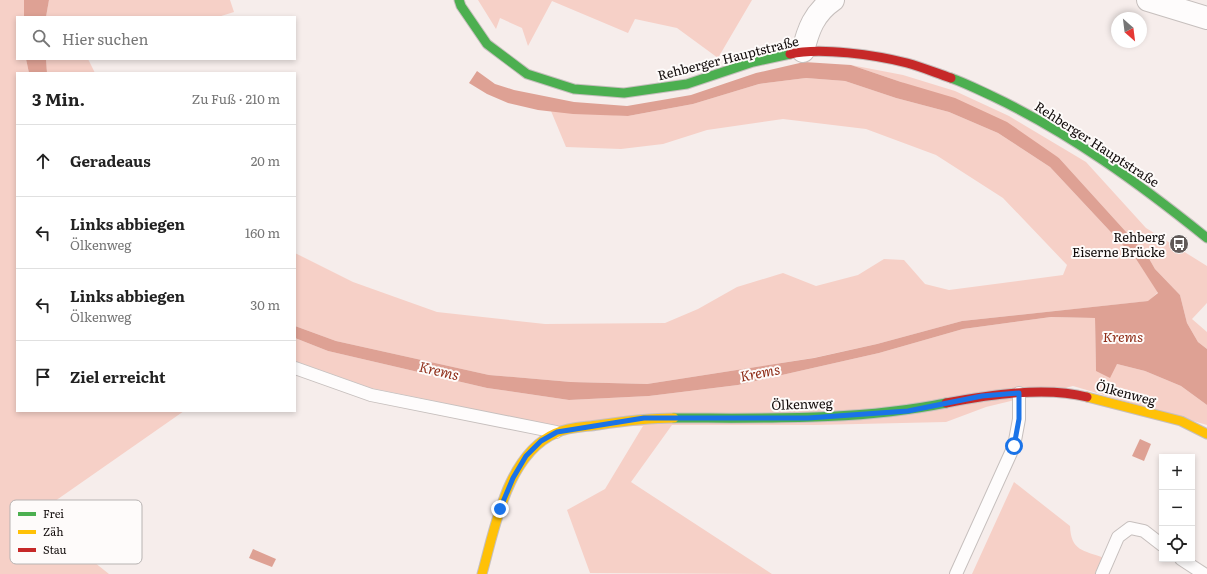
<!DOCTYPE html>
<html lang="de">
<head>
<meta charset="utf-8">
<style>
	:root { --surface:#fff; --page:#f2f2f2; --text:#222; --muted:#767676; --line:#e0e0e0 }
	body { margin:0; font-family:Literata,serif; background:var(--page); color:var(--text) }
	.controls { position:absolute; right:12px; bottom:12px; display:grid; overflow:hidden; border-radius:0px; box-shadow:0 2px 6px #0003 }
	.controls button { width:36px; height:36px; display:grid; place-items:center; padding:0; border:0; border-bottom:1px solid var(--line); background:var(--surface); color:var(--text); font:20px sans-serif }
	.compass { position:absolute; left:1111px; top:12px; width:36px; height:36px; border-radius:50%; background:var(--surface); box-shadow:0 2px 6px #0003; rotate:152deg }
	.stop { position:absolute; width:12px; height:12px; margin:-9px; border:3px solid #1a73e8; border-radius:50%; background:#fff }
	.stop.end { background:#1a73e8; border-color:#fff; box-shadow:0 1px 4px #0008 }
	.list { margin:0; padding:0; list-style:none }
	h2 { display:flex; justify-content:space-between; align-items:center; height:52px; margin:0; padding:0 16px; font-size:17px }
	h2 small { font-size:13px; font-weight:400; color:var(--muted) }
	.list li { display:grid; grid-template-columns:26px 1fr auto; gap:12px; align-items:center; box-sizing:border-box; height:72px; padding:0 16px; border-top:1px solid var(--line) }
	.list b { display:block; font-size:15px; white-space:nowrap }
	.list p { margin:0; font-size:13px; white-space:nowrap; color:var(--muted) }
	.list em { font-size:13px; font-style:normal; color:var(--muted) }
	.icon { flex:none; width:22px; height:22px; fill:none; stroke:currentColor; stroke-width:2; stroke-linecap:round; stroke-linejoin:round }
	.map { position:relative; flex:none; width:1207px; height:574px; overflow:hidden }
	.search { position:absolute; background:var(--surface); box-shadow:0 2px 6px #0003; left:16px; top:16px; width:280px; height:44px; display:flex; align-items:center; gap:10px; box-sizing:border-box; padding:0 14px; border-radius:0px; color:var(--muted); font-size:15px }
	.panel { position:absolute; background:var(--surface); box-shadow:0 2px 6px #0003; left:16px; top:72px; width:280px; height:340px; border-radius:0px }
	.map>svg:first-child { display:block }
	.green { fill:#f6d0c7 }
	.water { fill:#dea194 }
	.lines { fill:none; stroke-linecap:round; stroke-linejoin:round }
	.lane-casing { stroke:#c6bfbd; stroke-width:14 }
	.street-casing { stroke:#c6bfbd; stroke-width:24 }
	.fast-casing { stroke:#c6bfbd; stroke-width:11 }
	.slow-casing { stroke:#c6bfbd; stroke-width:11 }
	.jam-casing { stroke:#c6bfbd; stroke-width:11 }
	.lane { stroke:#fefcfc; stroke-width:12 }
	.street { stroke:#fefcfc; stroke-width:22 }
	.fast { stroke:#4caf50; stroke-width:9 }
	.slow { stroke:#ffc107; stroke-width:9 }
	.jam { stroke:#c62828; stroke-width:9 }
	.route { stroke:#1a73e8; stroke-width:5 }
	.labels { text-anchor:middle; stroke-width:4; stroke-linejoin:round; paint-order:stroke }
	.street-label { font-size:13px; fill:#100a09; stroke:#fefbfa }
	.poi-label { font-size:13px; fill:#100a09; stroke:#fefbfa; text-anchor:end }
	.water-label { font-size:14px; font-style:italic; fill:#8e2c17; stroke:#fefbfa }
	.key { fill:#fefbfa; stroke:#b7b3b2; stroke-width:1 }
	.key-label { font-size:11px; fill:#100a09 }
</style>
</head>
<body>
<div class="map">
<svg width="1207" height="574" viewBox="0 0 1207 574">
	<rect width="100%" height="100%" fill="#f6edeb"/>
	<g class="green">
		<path d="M0,0h24v17h-7v42h9l3,14h-12v338h167l-149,104 74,59h-109z"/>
		<path d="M49,0h181l4,12 -16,5h-172z"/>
		<path d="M478,0h274l-34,58 -41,-30 -42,-9 -7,14 -76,-32 -24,45 -6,-18 -22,-10 -4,11z"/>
		<path d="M46,59h42l7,14h-48z"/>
		<path d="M851,65l52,10 52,16 54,25 77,46 60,66 61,38v37l-15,16 15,13v17l-9,-7 -11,-19 -7,-28 -25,-26 -8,-14 -88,-97 -158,-76z"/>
		<path d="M806,78l39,3 51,17 53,14 49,21 52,34 86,92 22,33 -9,9 -187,20 -85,23 -64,14 -166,26 -76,-2 -82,-7 -153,-34 -41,-15v-73l58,29 84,30 108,12 120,-1 33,-14 39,-22 46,-14 33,13 42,-11 26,-16 20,1 21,24 24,6 114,-15 4,-10 -64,-67 -67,-43 -70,-26 -83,-10 -76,11 -44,14 -42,5 -55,-2 -15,-36 77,5 65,-12 66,-20z"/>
		<path d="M1051,317l44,1 1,53 21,-7 28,7 36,15 26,19v20l-134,-39 -87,21 -40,15 -132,3h-142l-41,57 141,92 -182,-1 -23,-63 38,-21 38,-63h-87l-185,-38 -76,-27v-23l33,13 159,37 82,12 80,-4 89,-11 141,-32 84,-24z"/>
		<path d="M1014,482l56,44c1,25 13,24 34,32l-8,16h-124z"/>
	</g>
	<g class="water">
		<path d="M24,0h25l-3,17h-22z"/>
		<path d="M26,59h20l1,14h-18z"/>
		<path d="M804,62l47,3 50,17 54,16 52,24 52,36 88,97 8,14 25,26 7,28 11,19 9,7v56l-26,-19 -36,-15 -28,-7 -7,14 -14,-7 -1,-53 -44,-1 -88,12 -84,24 -141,32 -89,11 -80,4 -82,-12 -159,-37 -33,-13v-12l41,15 153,34 82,7 76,2 167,-26 63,-14 85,-23 186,-20 10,-8 -22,-34 -86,-92 -52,-34 -49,-21 -53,-14 -51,-17 -39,-3 -47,6 -66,20 -65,12 -55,-2 -35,-4 -30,-7 -21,-9 -18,-11 8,-12 18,13 19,6 60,12 53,4 64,-11 65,-22z"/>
		<path d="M1140,439l11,5 -7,17 -12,-5z"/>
		<path d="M253,549l23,10 -4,8 -23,-9z"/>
	</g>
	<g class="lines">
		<g class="lane-casing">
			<g id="lane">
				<path d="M295,368l76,27 185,37"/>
				<path d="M1181,559l23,15"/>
				<path d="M956,574l58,-128 5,-27v-26"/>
				<path d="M1102,574l16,-37 12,-9 14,3 18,14"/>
			</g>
		</g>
		<g class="street-casing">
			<g id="street">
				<path d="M1148,0l59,18"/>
				<path d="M803,51c5,-21 11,-38 30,-51"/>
			</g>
		</g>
		<g class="fast-casing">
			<g id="fast">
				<path d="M459,0l2,6 26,38 40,30 47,15 50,4 63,-9 66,-22 37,-8"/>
				<path d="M951,78c14,5 28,12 41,18 78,37 148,88 215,142"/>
				<path d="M674,418c91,0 183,3 272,-15"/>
			</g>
		</g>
		<g class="slow-casing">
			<g id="slow">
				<path d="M1087,397l94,24 26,13"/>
				<path d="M482,574c13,-46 25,-120 74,-141 12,-6 29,-6 42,-8 26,-4 50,-7 76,-7"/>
			</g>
		</g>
		<g class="jam-casing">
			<g id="jam">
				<path d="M790,54c30,-7 86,1 117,9 15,4 29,10 44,15"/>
				<path d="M946,403c42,-8 99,-17 141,-6"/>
			</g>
		</g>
		<use href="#lane" class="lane"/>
		<use href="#street" class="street"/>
		<use href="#fast" class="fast"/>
		<use href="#slow" class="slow"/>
		<use href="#jam" class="jam"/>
	</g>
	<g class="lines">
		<path class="route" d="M500,509l13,-31 13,-22 15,-15 16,-9 87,-14h164l100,-7 74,-15 37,-3v26l-5,27"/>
	</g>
	<defs>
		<g id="bus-disc" transform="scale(1)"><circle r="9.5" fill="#605958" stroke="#fefbfa"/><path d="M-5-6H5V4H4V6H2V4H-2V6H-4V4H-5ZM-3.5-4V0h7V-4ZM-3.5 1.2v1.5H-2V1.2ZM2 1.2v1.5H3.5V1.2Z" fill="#fff"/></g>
	</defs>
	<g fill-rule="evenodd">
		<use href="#bus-disc" x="1179" y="244"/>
	</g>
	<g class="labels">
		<g class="street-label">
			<text transform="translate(728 58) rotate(-14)" y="5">Rehberger Hauptstraße</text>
			<text transform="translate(1097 144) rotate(33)" y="5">Rehberger Hauptstraße</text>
			<text transform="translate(1126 393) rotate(15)" y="5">Ölkenweg</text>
			<text transform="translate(802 404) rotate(-2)" y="5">Ölkenweg</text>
		</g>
		<g class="poi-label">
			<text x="1165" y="242">Rehberg<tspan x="1165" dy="15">Eiserne Brücke</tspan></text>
		</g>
		<g class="water-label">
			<text x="1123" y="342">Krems</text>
			<text transform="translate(439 371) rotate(13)" y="5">Krems</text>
			<text transform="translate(760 373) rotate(-11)" y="5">Krems</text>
		</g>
	</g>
	<rect x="10" y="500" width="132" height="64" rx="6" class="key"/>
	<rect x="18" y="512" width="18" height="4" fill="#4caf50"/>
	<rect x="18" y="530" width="18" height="4" fill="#ffc107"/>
	<rect x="18" y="548" width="18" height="4" fill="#c62828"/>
	<g class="key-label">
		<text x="43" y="518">Frei</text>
		<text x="43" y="536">Zäh</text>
		<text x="43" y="554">Stau</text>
	</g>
</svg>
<div class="controls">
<button>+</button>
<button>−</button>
<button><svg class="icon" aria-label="locate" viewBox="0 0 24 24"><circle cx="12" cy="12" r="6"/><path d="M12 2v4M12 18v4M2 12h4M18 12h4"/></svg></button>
</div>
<svg class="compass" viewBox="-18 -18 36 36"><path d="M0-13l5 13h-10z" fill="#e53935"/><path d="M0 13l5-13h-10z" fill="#767676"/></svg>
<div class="stop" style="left:1014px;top:446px"></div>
<div class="stop end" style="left:500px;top:509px"></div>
<div class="search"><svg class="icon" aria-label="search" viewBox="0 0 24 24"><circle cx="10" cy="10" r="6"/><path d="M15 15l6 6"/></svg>Hier suchen</div>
<section class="panel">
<h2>3 Min.<small>Zu Fuß · 210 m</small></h2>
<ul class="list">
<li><svg class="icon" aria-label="ahead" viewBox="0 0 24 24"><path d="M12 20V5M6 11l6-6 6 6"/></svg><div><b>Geradeaus</b></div><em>20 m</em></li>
<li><svg class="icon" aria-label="left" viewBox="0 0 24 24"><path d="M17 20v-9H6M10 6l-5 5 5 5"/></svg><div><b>Links abbiegen</b><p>Ölkenweg</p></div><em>160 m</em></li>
<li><svg class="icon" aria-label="left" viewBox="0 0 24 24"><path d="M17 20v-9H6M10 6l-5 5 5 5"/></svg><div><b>Links abbiegen</b><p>Ölkenweg</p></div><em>30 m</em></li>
<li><svg class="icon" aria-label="arrive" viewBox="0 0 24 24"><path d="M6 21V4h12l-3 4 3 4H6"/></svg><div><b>Ziel erreicht</b></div></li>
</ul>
</section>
</div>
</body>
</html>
